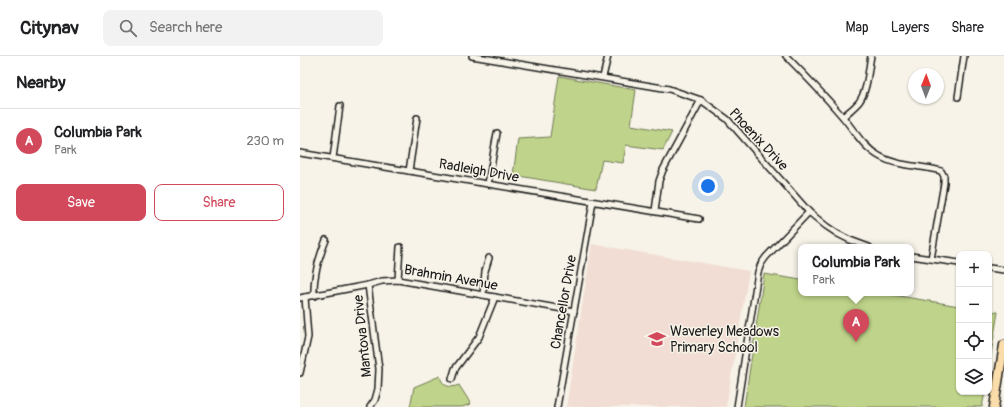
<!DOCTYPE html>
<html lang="en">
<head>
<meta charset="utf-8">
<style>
	:root { --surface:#fff; --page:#f2f2f2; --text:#202124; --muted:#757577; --line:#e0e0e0; --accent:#d1495b }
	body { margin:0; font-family:Pangolin,sans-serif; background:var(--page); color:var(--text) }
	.controls { position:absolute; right:12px; bottom:12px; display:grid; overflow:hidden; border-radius:8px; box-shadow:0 1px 3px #0004 }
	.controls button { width:36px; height:36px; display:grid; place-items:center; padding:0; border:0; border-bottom:1px solid var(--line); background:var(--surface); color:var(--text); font:20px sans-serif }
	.compass { position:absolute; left:608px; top:12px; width:36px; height:36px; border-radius:50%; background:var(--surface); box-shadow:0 1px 3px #0004; rotate:1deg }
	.you { position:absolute; left:408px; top:130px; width:14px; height:14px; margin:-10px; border:3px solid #fff; border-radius:50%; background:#1a73e8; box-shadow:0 0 0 6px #1a73e833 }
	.badge { display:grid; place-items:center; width:26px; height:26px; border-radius:50%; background:var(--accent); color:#fff; font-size:13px; font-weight:700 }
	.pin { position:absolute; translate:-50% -33px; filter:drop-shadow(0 1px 2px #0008) }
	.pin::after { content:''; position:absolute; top:21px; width:14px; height:12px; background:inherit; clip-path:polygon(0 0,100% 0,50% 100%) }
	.popup { position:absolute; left:498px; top:188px; width:116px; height:52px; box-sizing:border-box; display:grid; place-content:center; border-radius:8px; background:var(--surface); filter:drop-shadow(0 1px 3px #0005); font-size:13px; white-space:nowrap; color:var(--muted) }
	.popup b { font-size:15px; color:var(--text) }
	.popup::after { content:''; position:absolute; left:50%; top:100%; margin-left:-8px; border:8px solid transparent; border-top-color:var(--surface) }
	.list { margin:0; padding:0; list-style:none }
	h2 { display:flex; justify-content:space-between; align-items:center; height:52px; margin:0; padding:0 16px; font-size:17px }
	h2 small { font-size:13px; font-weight:400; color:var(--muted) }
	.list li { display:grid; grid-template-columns:26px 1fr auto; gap:12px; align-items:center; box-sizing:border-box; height:64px; padding:0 16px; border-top:1px solid var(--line) }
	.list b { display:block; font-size:15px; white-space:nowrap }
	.list p { margin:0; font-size:13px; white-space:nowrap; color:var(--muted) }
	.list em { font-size:13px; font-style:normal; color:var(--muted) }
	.actions { display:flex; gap:8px; padding:12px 16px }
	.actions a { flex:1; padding:9px 0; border:1px solid var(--accent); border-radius:8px; text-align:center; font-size:14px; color:var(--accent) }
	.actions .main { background:var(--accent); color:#fff }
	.icon { flex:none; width:22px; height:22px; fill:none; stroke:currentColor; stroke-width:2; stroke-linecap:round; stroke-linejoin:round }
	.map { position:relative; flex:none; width:704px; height:351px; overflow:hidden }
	header { display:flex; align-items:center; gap:24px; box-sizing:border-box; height:56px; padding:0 20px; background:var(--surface); border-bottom:1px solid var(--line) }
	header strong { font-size:19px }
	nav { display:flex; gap:22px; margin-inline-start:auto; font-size:14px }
	.search { width:280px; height:36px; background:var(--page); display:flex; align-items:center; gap:10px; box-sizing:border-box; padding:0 14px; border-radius:8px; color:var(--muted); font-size:15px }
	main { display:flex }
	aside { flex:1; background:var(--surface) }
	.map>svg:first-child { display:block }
	.built { fill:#f1ddd3 }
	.green { fill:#bfd48a; stroke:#6e7853 }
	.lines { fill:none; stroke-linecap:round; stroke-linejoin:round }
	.minor-casing { stroke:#1c1c1c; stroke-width:8 }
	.primary-casing { stroke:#1c1c1c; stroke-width:11 }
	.minor { stroke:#f7f3e8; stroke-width:5 }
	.primary { stroke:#fbddab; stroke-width:8 }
	.labels { text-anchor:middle; stroke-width:3; stroke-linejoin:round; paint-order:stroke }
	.street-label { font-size:14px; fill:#1c1c1c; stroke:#f7f3e8 }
	.poi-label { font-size:14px; fill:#1c1c1c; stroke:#f7f3e8; text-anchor:start }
</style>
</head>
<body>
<header>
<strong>Citynav</strong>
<div class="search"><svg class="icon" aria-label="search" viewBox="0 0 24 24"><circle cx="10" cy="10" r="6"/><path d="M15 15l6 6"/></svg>Search here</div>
<nav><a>Map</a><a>Layers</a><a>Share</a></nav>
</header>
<main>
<aside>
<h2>Nearby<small></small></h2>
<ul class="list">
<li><span class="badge">A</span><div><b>Columbia Park</b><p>Park</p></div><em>230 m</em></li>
</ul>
<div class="actions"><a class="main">Save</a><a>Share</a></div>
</aside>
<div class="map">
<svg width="704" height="351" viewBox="0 0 704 351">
	<rect width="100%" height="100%" fill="#f7f3e8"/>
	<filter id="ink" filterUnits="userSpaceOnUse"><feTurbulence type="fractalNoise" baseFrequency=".025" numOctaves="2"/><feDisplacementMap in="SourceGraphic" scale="8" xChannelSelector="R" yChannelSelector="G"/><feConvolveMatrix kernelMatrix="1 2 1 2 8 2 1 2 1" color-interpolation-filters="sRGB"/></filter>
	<g filter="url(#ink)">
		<path class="built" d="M292,188l157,27 -23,136h-160z"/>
		<g class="green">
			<path d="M259,20l77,14 -5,35 41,7 -9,18 -37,-5 -3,18 -21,-3 -6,29 -83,-14 5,-36 32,-2z"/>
			<path d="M464,218l37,6v13h80l78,13v86h26l-3,15h-238z"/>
			<path d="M689,255l9,1 -9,54z"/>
			<path d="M140,320c2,10 10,13 19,9l12,19 -9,3h-52l4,-20z"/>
		</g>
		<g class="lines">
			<g class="minor-casing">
				<g id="minor">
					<path d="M172,0l197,33 32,11 26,19 82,93 17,14 12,8 12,6 19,7"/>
					<path d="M486,0c19,19 38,39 56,60 12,14 21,31 37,40 19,11 42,9 62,15l3,5v7l-13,76"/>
					<path d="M303,21l5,-21"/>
					<path d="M658,41l6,-41"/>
					<path d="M543,61c5,-5 11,-9 16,-15 9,-13 9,-31 12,-46"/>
					<path d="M0,97l399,66"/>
					<path d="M33,102l7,-52"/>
					<path d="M109,115l8,-53"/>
					<path d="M188,128l9,-51"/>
					<path d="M355,155l4,-30 4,-11 38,-70"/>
					<path d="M611,200l48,7"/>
					<path d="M689,212l15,2"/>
					<path d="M98,224l2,-33"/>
					<path d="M68,229l11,84 -1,20 -3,11 -5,7"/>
					<path d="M183,239l2,-24 4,-13"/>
					<path d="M14,240c-1,-19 5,-39 12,-56"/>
					<path d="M0,242l5,-1 63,-12 14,-4 16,-1 176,31"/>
					<path d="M0,317l8,-36 -3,-40"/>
					<path d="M152,323l3,-10 24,-32 16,-40"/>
					<path d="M257,351l36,-205"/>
					<path d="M437,351l21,-135 3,-8 5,-7 43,-45"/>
				</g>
			</g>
			<g class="primary-casing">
				<path id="primary" d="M694,351l10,-62"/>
			</g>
			<use href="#minor" class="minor"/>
			<use href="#primary" class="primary"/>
		</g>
	</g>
	<defs>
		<g id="school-bare" transform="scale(1.38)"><path d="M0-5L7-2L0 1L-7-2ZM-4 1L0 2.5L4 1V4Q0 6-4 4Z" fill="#d1495b" stroke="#f7f3e8" stroke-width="2.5" paint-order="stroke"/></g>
	</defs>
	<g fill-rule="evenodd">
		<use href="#school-bare" x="357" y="283"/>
	</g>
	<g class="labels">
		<g class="street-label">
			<text transform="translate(459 83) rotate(47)" y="5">Phoenix Drive</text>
			<text transform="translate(179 114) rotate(10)" y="5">Radleigh Drive</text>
			<text transform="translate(151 221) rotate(10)" y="5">Brahmin Avenue</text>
			<text transform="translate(263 246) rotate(-80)" y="5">Chancellor Drive</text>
			<text transform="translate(62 280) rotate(-96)" y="5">Mantova Drive</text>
		</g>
		<g class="poi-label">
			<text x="370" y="280">Waverley Meadows<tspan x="370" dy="16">Primary School</tspan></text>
		</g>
	</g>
</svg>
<div class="controls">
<button>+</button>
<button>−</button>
<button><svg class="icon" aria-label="locate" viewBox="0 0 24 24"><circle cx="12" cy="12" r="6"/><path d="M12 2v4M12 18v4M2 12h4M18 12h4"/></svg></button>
<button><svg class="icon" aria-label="layers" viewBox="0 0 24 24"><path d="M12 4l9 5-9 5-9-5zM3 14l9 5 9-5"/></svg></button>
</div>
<svg class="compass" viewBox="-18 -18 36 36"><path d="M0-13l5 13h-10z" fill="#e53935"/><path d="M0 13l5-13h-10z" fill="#757577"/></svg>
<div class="you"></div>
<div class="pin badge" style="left:556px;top:286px">A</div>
<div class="popup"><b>Columbia Park</b>Park</div>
</div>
</main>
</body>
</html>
